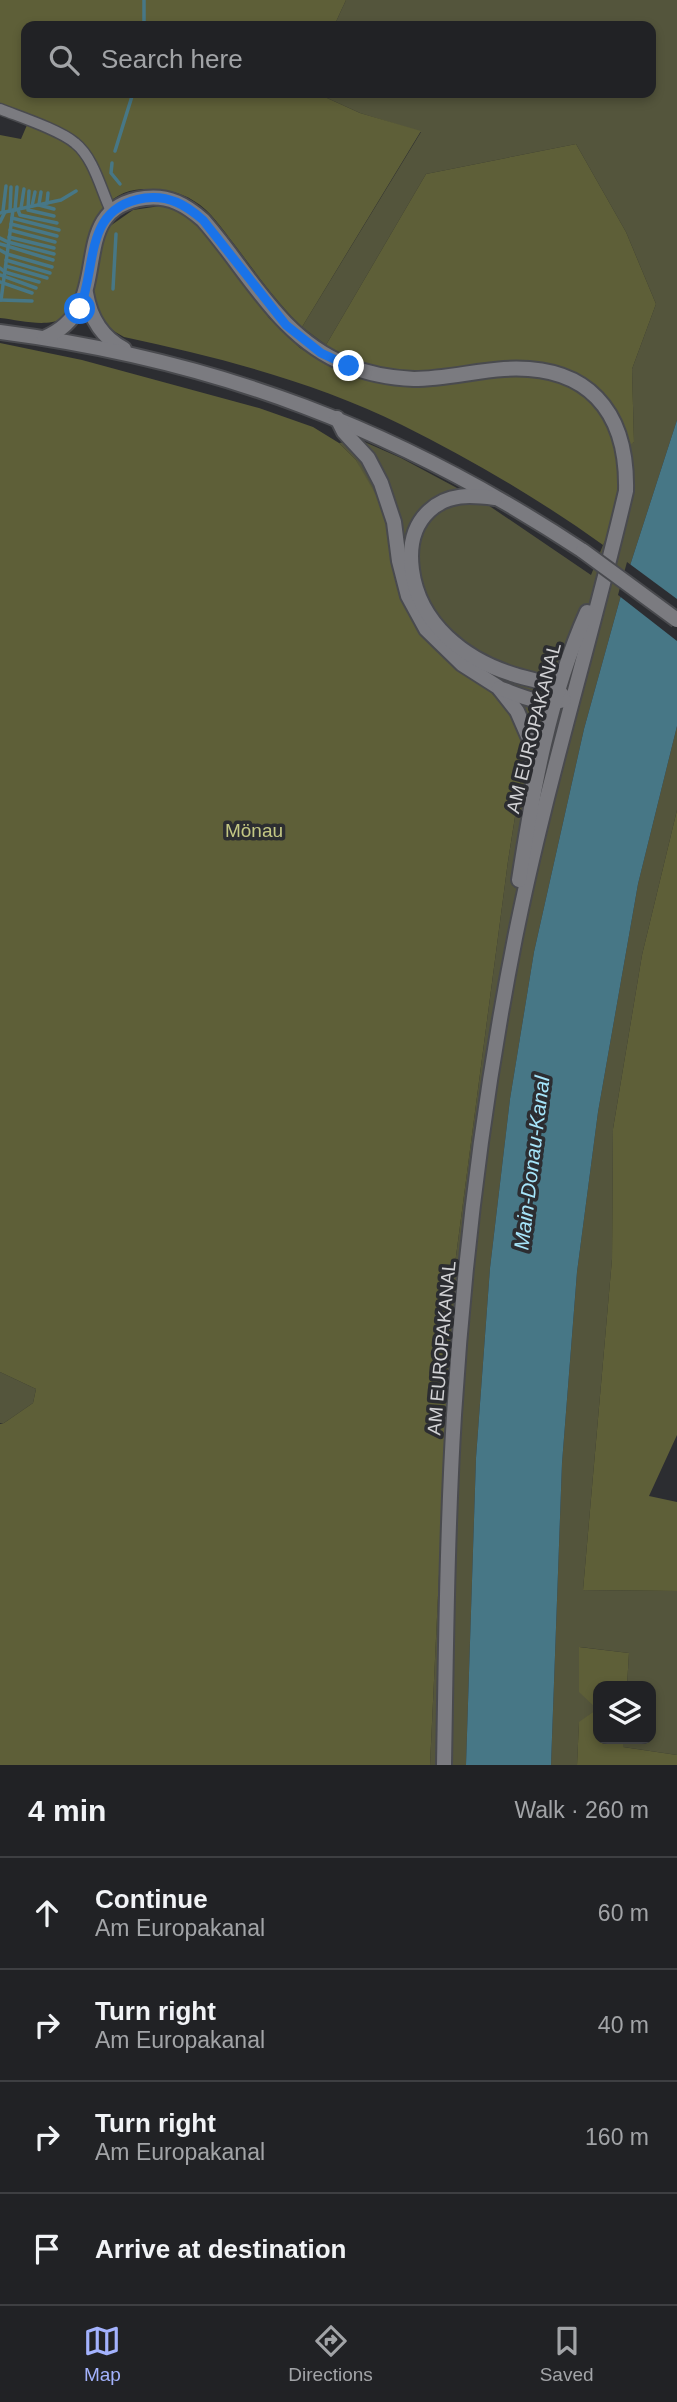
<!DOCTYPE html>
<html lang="en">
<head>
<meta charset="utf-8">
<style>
	:root { --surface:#212225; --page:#2d2f32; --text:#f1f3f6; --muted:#a2a4a7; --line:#3e3f42; --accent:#a3b2fd }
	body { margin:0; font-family:Helvetica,sans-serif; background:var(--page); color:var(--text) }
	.controls { position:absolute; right:21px; bottom:21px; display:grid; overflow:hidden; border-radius:14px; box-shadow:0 4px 10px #0003 }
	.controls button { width:63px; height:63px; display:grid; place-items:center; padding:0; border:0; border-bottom:2px solid var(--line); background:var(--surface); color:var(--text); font:35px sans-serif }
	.stop { position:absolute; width:21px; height:21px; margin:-16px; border:5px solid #1a73e8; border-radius:50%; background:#fff }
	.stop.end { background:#1a73e8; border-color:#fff; box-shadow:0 2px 7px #0008 }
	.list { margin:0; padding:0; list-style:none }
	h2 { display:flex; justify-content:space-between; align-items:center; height:91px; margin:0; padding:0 28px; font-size:30px }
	h2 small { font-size:23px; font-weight:400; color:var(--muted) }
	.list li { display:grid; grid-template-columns:46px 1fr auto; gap:21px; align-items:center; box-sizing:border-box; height:112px; padding:0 28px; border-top:2px solid var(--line) }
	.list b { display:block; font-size:26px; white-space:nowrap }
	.list p { margin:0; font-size:23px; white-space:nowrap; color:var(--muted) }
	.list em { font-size:23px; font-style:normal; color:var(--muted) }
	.icon { flex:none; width:38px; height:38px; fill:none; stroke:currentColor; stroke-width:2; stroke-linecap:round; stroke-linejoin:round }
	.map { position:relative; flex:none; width:677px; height:1765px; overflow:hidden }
	.search { position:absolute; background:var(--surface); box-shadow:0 4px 10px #0003; left:21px; right:21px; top:21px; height:77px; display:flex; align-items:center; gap:18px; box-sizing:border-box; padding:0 24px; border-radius:14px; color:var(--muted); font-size:26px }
	.sheet { height:539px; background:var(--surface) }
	nav { display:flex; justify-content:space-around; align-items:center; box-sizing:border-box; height:98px; border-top:2px solid var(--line); background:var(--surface); font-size:19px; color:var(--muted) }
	nav a { display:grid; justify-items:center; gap:4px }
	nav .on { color:var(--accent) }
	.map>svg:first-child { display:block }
	.green { fill:#54553c }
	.forest { fill:#5e5f38 }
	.water { fill:#477786 }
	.pier { fill:#2c2d31 }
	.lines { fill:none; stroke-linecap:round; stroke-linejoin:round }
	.stream { stroke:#477786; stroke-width:3.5 }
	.street-casing { stroke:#494a4e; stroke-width:13 }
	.secondary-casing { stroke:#494a4e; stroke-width:18 }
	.street { stroke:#7b7b80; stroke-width:10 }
	.secondary { stroke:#7b7b80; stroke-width:14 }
	.secondary-bridge-casing { stroke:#494a4e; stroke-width:18; stroke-linecap:butt }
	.secondary-bridge { stroke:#7b7b80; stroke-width:14 }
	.route { stroke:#1a73e8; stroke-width:9 }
	.labels { text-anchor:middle; stroke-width:7; stroke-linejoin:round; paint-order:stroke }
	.street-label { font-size:19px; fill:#d2d2d5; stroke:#2c2d31 }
	.park-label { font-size:19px; fill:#c4c784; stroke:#2c2d31 }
	.water-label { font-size:21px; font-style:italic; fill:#a6e5fa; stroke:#2c2d31 }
</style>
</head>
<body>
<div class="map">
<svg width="677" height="1765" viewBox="0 0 677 1765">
	<rect width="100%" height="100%" fill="#2c2d31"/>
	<g class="green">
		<path d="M346,0h331v420l-52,161 -41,148 -50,223 -24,147 -20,169 -14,190 -10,307h-36l23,-486 55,-418 16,-101 -1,-13 -59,-74 -21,-16 -27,-31 -21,-48 -7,-49 -32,-69 -17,-17 21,-3 41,18 84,45 106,72 12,-30 19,-37 4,-18 4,-46 4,-2 -2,-73 24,-65 -30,-72 -50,-88 -150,30 -100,171 -24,-18 119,-195 -61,-19 -44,-20h335v-67h-317z"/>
		<path d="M677,726v84l-35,145 -29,174 -1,130 -29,331 94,1v164l-54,-8v-8h28v-53h-24l2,-33 -49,-6 17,62 -18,14 -2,42h-26l11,-302 15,-191 21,-160 40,-228z"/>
		<path d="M0,1372l36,17 -3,14 -29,20h-4z"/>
	</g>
	<g class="forest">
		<path d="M0,0h346l-12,26h-308v67h290l44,20 61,18 -119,196c-26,-25 -46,-54 -68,-83 -12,-15 -23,-33 -40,-43 -15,-10 -33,-12 -51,-12 -58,3 -58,72 -66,114 -14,30 -50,18 -77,15v-183l21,4 6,-14 -27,-10z"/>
		<path d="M576,144l50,88 30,72 -24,65 2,73 -4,3 -4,45 -4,18 -19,37c-64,-46 -131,-85 -201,-120 -87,-43 -184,-68 -278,-88 -43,-22 -29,-56 -24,-95l10,-16 23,-16 27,-4 18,4 16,9 75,99 31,30 22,13 4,-16 100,-171z"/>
		<path d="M0,343l82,17 177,48 54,19 26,16 17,17 24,42 8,27 7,49 21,48 27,31 49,36 13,14 14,26 5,27 -16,101 -55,418 -23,486h-430v-341l4,-1 29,-20 3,-14 -36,-17z"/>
		<path d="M677,810v625l-28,61 28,6v89l-94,-1 29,-331 1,-130 29,-174z"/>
		<path d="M579,1647l50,6 -2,33h-29v53h25v8l54,8v10h-100l2,-43 18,-13 -18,-17z"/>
	</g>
	<path class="water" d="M677,420v306l-39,158 -40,228 -21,160 -15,191 -11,302h-85l10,-307 14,-190 20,-169 24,-147 50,-223 41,-148z"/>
	<path class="pier" d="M627,562l50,37v42l-59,-46z"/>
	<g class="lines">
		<g class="stream">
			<path d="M144,0v26"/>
			<path d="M115,151l18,-58"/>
			<path d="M112,163l-1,10 9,11"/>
			<path d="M29,191l-1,19 26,6"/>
			<path d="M47,203l1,-10"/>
			<path d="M39,204l2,-12"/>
			<path d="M39,205l15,4"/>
			<path d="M32,206l3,-14"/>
			<path d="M21,208l3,-19"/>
			<path d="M15,210l2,-23"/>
			<path d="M18,210l2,5 37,8"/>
			<path d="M3,211l3,-25"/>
			<path d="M10,211l1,-24"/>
			<path d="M0,213l61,-13 15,-9"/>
			<path d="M12,218l47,12"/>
			<path d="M0,222l5,-10"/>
			<path d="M11,224l46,12"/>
			<path d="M10,230l45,12"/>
			<path d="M9,237l45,11"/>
			<path d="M0,238l8,4 46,12"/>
			<path d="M0,244l53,16"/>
			<path d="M0,250l7,4 45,13"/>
			<path d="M6,260l44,13"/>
			<path d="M6,266l41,12"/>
			<path d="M0,268l5,4 34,10"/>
			<path d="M0,275l36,13"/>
			<path d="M0,282l32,11"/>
			<path d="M113,289l3,-55"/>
			<path d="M0,300l32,1"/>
			<path d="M1,300l12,-90"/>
		</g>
		<g class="street-casing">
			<path id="street" d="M0,109c20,8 60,21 75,34 19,15 26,47 36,68"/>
		</g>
		<g class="secondary-casing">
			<g id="secondary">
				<path d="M86,293c4,24 15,44 38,56"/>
				<path d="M0,332c218,28 400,98 583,219"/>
				<path d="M44,338c77,-32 16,-129 101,-140 24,-3 41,7 58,22 46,52 76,118 144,145 21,9 44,13 67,14 30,0 60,-8 90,-10 83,-5 124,41 122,122 -35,150 -81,297 -111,447 -31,157 -51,317 -61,477 -7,116 -8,233 -10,350"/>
				<path d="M337,418l7,14 24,26 13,25 13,39 5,39 9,35 18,33 36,35 36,23 19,24 14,32 2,46"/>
				<path d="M495,498c-24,-3 -47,-5 -66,13 -17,16 -20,37 -17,59 7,54 53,90 103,105 15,5 38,7 48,21"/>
				<path d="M499,688c20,7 43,19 65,12"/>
				<path d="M519,880c14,-90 30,-183 68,-268"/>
			</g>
		</g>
		<use href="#street" class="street"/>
		<use href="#secondary" class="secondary"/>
		<g class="secondary-bridge-casing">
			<path id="secondary-bridge" d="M583,551l94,69"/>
		</g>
		<use href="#secondary-bridge" class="secondary-bridge"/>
	</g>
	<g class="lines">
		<path class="route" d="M80,309c17,-45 4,-102 65,-111 24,-3 41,7 58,22l83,105 35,28 28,13"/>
	</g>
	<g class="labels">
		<g class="street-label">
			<text transform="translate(533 728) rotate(-76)" y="7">AM EUROPAKANAL</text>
			<text transform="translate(441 1348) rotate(-85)" y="7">AM EUROPAKANAL</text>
		</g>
		<g class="park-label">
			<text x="254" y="837">Mönau</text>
		</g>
		<g class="water-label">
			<text transform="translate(532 1163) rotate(-83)" y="7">Main-Donau-Kanal</text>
		</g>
	</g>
</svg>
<div class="controls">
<button><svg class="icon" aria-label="layers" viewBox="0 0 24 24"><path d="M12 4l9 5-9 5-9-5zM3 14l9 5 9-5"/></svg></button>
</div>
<div class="stop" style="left:80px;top:309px"></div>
<div class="stop end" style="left:349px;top:366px"></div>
<div class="search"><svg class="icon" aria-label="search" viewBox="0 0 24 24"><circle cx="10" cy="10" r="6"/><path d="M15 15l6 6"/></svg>Search here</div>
</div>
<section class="sheet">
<h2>4 min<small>Walk · 260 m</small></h2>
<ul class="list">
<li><svg class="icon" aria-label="ahead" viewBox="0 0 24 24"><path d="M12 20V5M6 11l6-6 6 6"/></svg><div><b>Continue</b><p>Am Europakanal</p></div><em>60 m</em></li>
<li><svg class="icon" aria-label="right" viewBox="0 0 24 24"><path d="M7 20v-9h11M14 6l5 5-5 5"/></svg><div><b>Turn right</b><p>Am Europakanal</p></div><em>40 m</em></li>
<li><svg class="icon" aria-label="right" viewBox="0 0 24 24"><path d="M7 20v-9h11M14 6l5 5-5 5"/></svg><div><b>Turn right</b><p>Am Europakanal</p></div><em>160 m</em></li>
<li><svg class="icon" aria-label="arrive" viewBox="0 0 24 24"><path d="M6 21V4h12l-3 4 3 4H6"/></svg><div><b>Arrive at destination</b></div></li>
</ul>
</section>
<nav>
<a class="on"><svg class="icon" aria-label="map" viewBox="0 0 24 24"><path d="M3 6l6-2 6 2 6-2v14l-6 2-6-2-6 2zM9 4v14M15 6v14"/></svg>Map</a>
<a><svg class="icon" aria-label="directions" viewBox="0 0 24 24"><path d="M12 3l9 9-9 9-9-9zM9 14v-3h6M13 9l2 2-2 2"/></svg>Directions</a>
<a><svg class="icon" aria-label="saved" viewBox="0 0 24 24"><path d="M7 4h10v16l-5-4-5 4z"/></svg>Saved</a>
</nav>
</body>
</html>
